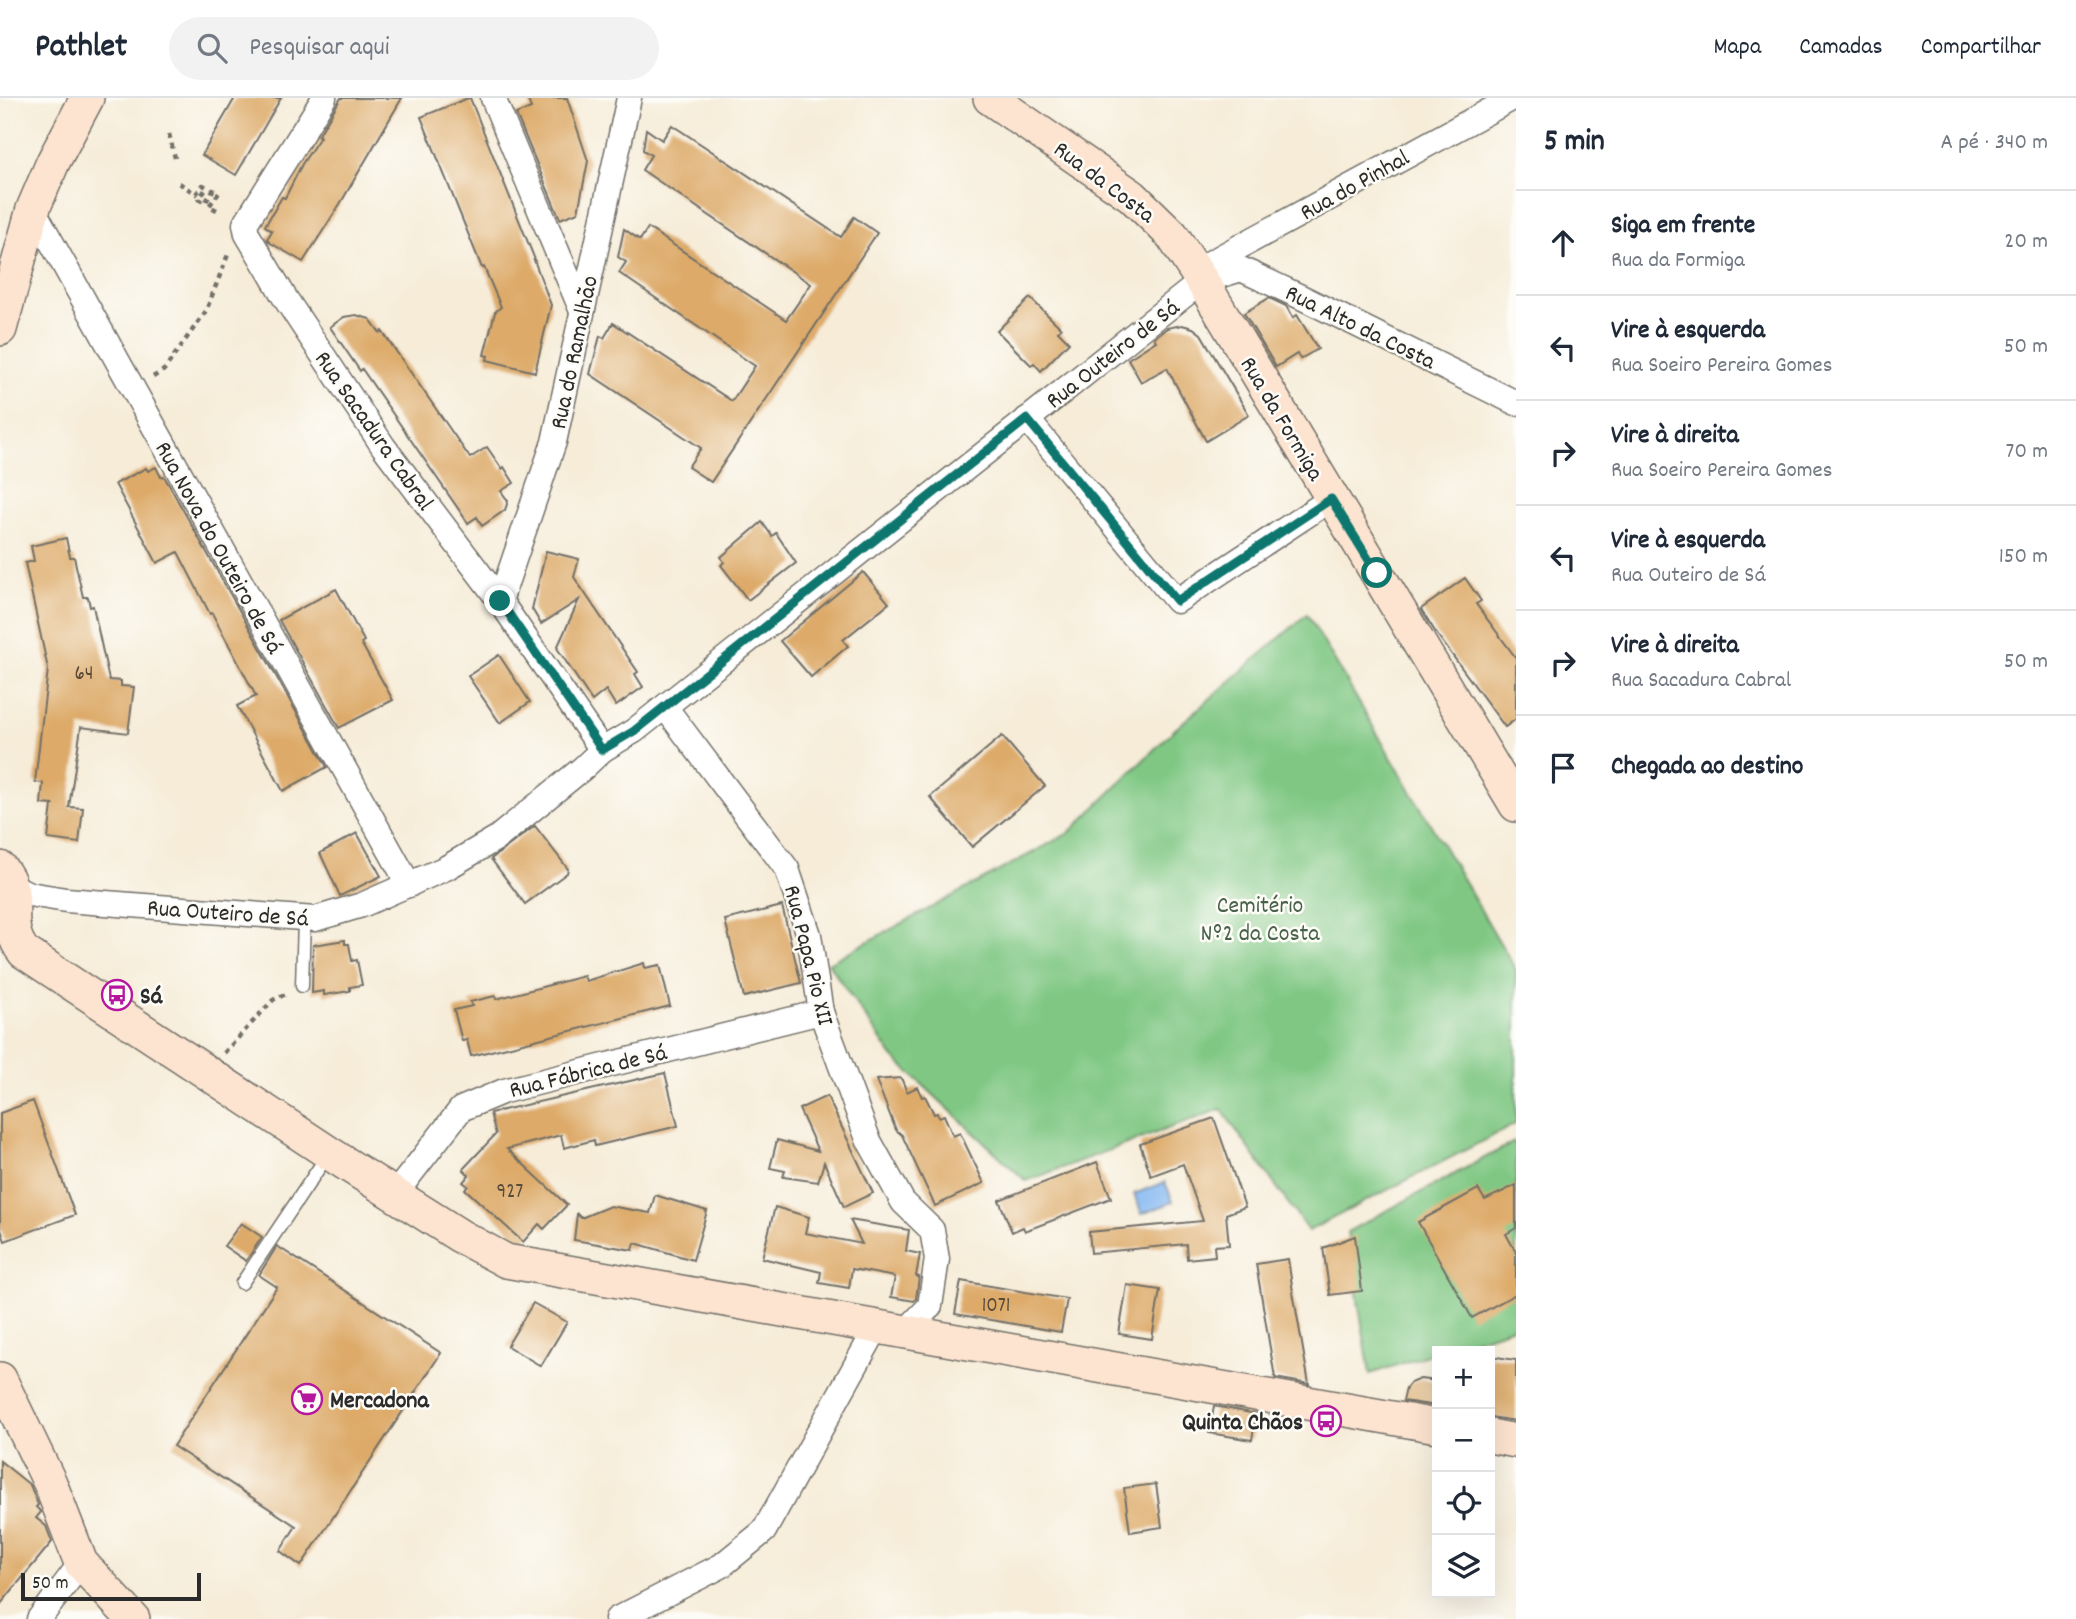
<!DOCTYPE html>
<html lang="pt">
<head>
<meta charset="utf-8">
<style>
	:root { --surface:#fff; --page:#f2f2f3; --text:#1f2937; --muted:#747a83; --line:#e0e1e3 }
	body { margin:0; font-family:Dekko,sans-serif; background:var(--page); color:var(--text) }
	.controls { position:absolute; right:21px; bottom:21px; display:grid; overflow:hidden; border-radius:0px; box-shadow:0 7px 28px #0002 }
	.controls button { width:63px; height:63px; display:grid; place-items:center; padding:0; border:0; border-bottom:2px solid var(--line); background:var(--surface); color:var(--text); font:35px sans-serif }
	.scale { position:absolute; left:21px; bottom:18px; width:180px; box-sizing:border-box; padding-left:7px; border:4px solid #2b2b2b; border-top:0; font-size:19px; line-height:24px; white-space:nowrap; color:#2b2b2b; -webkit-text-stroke:5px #fdfcf7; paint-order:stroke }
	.stop { position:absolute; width:21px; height:21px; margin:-16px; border:5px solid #0f766e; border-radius:50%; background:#fff }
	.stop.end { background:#0f766e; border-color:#fff; box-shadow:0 2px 7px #0008 }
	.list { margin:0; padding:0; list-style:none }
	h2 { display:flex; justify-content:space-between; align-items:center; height:91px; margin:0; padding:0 28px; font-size:30px }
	h2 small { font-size:23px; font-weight:400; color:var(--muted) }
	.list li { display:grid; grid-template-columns:46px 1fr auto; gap:21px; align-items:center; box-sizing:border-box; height:105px; padding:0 28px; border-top:2px solid var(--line) }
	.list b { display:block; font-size:26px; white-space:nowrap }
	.list p { margin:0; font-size:23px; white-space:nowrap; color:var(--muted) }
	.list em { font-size:23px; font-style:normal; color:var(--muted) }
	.icon { flex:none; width:38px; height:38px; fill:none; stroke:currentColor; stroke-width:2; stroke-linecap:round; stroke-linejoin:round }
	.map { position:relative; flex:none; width:1516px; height:1521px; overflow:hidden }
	header { display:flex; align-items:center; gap:42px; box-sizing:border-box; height:98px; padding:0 35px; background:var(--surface); border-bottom:2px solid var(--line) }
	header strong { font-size:33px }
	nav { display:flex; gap:38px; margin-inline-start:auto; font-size:24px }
	.search { width:490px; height:63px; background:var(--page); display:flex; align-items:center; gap:18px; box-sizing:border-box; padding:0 24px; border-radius:38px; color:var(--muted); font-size:26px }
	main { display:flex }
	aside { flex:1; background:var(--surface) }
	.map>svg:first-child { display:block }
	.green { fill:#7fc783; stroke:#557957; stroke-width:2 }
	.water { fill:#84b8f2; stroke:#58728e; stroke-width:2 }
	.building { fill:#ddaa69 }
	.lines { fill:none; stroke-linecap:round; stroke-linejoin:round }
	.lane-casing { stroke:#726f68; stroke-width:15 }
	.street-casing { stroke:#726f68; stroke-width:27 }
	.secondary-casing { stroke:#726f68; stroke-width:36 }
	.path { stroke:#726f68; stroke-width:4.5; stroke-dasharray:5 5; stroke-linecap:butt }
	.lane { stroke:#fff; stroke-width:12 }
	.street { stroke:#fff; stroke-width:24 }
	.secondary { stroke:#fde4d0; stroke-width:33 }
	.route { stroke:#0f766e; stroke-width:9 }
	.labels { text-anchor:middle; stroke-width:5; stroke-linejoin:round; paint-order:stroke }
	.number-label { font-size:21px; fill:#584b3a }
	.street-label { font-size:24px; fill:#2b2b2b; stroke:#fdfcf7 }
	.park-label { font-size:24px; fill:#48624a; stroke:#fdfcf7 }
	.poi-label { font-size:24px; font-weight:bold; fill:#2b2b2b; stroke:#fdfcf7; text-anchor:start }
</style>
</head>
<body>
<header>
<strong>Pathlet</strong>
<div class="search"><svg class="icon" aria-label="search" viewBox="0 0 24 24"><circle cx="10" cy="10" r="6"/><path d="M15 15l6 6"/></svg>Pesquisar aqui</div>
<nav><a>Mapa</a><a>Camadas</a><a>Compartilhar</a></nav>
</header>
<main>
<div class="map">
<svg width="1516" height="1521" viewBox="0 0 1516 1521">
	<rect width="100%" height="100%" fill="#fdfcf7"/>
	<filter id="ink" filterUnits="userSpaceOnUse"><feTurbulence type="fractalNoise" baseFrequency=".0143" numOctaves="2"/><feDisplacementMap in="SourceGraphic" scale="14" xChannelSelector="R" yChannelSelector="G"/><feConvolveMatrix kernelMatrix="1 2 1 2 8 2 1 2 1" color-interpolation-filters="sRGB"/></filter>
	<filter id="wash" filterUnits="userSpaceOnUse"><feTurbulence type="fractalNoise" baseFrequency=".00686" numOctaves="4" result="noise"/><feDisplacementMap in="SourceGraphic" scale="28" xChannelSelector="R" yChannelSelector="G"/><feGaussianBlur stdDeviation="1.57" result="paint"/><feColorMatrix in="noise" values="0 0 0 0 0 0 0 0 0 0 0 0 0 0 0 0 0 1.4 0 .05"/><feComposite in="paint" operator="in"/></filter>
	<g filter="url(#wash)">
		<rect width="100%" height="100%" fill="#f6ecd8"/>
		<g class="green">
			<path d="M1307,516l209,356v154l-208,107 -87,-122 -195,72 -133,-124 -65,-94 241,-130 104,-102z"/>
			<path d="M1516,1043v185l-146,48 -23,-142z"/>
		</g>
		<path class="water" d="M1165,1084l8,20 -31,12 -8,-20z"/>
		<g id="blocks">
			<g class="building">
				<path d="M235,0h46l-45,77 -34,-20z"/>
				<path d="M341,0h61l-62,106 -37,58 -34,-20 -2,-3 5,-8 -7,-5 17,-29 3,1 17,-34 18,-27 -2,-1z"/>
				<path d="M468,0h2l65,162h-1l17,45 -16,67 -48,-12 1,-4 -4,-1 11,-43 6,-5 -17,-40 -2,1 -61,-151z"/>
				<path d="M527,0h40l21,63 -10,51 -18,7 -44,-105 15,-6z"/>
				<path d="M672,27l169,112 13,-20 23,16 -166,249 -23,-15 13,-19 -111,-74 10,-38 4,2 9,-15 119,78 23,-35 -136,-93 7,-11 -8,-5 6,-28 16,11 8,-12 138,92 25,-36 -169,-114 9,-15 -8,-5 3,-21 16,11z"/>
				<path d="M1030,200l31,30 -3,3 11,11 -28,29 -7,-8 -3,2 -34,-34z"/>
				<path d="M1269,200l17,8 7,12 4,-3 21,34 -18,10 -3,-5 -21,13 -32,-54z"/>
				<path d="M356,217l14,4 10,14 2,-2 88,127 17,-11 15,22 2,-2 10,16 -13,8 7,10 -3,9 -23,16 -5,-9 -9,6 -106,-154 -2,2 -30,-44 14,-10z"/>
				<path d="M1182,227l11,3 8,6 48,81 -43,26 -39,-73 -26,14 -13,-23 28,-18 -2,-3 13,-10z"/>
				<path d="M156,369l5,10 3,-1 163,291 -44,24 -46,-85 19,-10 -44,-83 -2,1 -32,-62 -21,11 -42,-79 31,-16 2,3z"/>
				<path d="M762,424l10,14 4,-3 20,30 -48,37 -27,-35 3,-3 -3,-5z"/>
				<path d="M66,440l4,19h4l9,40h5l2,10 3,-1 16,74 12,1v5l13,1 -6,46 -47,-6 -12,80 14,1 -4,35 -31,-4 4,-34h3l-14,-1 2,-21 -8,-1 13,-113 -23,-106 9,-2 -3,-15z"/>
				<path d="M546,453l33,8 -5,18 64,95 -3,2 8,13 -27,19 -10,-16 -14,11 -35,-53 22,-48 -38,24 -9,-15z"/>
				<path d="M863,474l26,31 -46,37 5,6 -37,31 -31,-36z"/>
				<path d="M1465,480l16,23 -5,3 40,54v61l-11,8 -69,-94 -15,-24z"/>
				<path d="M336,491l28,52 -3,2 32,57 -54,28 -60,-108z"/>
				<path d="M499,557l31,47 -30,21 -32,-47z"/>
				<path d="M1002,638l43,50 -73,61 -42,-50z"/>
				<path d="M535,728l33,43 -1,4 -42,31 -34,-45z"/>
				<path d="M357,735l24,43 -41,20 -20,-43z"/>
				<path d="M782,808l19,77 -57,14 -19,-77z"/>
				<path d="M345,842v4h4l3,17 5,-1 5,25 -12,2v4l-26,4v-4l-12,2 1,-48z"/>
				<path d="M644,865l1,5 15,-3 10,41 -199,50 -4,-16 -5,1 -8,-31 18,-4 -2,-4 25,-6 1,3 88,-23 2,5z"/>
				<path d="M665,975l13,53 -83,20 -1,-6 -30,8 -3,-13 -54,14 60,56 -23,24 -5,-5 -16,18 -58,-53 3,-3 -5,-4 6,-7 -6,-6 33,-35 -6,-21z"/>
				<path d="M901,980l6,14 10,-5 5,10 3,-1 9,18 3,-1 2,4 5,-2 9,21 7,-3 24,50 -49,23 -33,-71 -6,-5 -20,-50z"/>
				<path d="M827,998l46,97 -29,14 -20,-45 -6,20 -35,-5 2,-6 -15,-3 7,-28 41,11 -19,-42z"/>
				<path d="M33,1003l42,114 -70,26 -5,-14v-114z"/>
				<path d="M1214,1020l31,89 -19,7 3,31 -15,1 1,10 -28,3 -1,-15 -95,9 -2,-21 114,-11 -20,-57 -32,12 -11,-32z"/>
				<path d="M1097,1064l14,36 -86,33 -2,-4 -11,5 -13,-32z"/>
				<path d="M1516,1087v43l-10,6 10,18v42l-44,24 -54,-96 60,-33 7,11z"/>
				<path d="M655,1097l52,16 -14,49 -58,-17 -2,7 -59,-10 3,-26 4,4 29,-12 40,7z"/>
				<path d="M775,1109l34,10 -4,16 57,11 -12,-24 59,10 -3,21 14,3 -4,22 3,1 -3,22 -2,2 -23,-4 4,-20 -43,-8 -3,19 -30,-5 2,-11 -59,-14z"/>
				<path d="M241,1125l21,14 -16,24 -22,-15z"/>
				<path d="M1355,1138l7,55 -32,4 -7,-47z"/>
				<path d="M277,1148l164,107 -140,213 -21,-15 16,-25 -123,-80 104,-159 -18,-12z"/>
				<path d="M1288,1161l5,33 16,92 -34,-6 -19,-114z"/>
				<path d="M961,1183l106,18 -6,33 -106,-18z"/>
				<path d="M1127,1187l33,5 -8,49 -33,-5z"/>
				<path d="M533,1205l34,19 -26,44 -34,-20z"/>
				<path d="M1490,1258l26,4v61l-26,-4z"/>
				<path d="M1420,1281l17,2v25l-34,-5 3,-13 4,-5z"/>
				<path d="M1214,1308l42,8 -4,26 -43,-7z"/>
				<path d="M0,1363l30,24 8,20 -2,2 5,5 -5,6 10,8 6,16 -52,63z"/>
				<path d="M1156,1386l6,43 -32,5 -6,-44z"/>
			</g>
		</g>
	</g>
	<g filter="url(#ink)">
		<use href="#blocks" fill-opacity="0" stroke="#726f68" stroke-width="2"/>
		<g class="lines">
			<g class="lane-casing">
				<g id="lane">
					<path d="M302,888l2,-67"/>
					<path d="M242,1185l87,-130"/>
				</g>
			</g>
			<g class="street-casing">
				<g id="street">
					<path d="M324,0l-79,126 2,10 38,64 98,148 117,155 102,149"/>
					<path d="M493,0l89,213"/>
					<path d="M33,111l376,676"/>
					<path d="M1195,173l318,-173"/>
					<path d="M1027,321l150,182 154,-102"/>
					<path d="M500,503l54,-159 75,-344"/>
					<path d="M665,609l122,162 22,66 12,77 47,127 35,63 29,28 5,29 -7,47 -25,26"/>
					<path d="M11,787l18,9 37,6 249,19 47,-14 84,-37 51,-30 86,-70 19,-18 32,-19 568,-450 39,-12 62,29 213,105"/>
					<path d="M395,1096l66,-85 43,-18 317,-79"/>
					<path d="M39,1521l42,-56"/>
					<path d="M617,1521l104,-53 43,-35 113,-204"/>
				</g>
			</g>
			<g class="secondary-casing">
				<g id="secondary">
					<path d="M990,0l142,98 40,39 30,46 314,524"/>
					<path d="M0,231l33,-120 20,-47 34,-64"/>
					<path d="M0,770c26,29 0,54 24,84l305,201 131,83 46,25 931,165"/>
					<path d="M0,1281l50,104 31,80 52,56"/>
					<path d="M1490,1338l26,5"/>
				</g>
			</g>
			<g class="path">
				<path d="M169,36l6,24"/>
				<path d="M179,85l17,11 7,-9 4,2 -8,12 6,4 8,-13 6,3 -10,13 8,4"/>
				<path d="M153,279l11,-7 42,-59 23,-59"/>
				<path d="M224,955l49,-53 15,-7"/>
			</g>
			<use href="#lane" class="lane"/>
			<use href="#street" class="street"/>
			<use href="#secondary" class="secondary"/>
		</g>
	</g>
	<g class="lines" filter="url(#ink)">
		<path class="route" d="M500,503l102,149 32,-19 393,-312 150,182 154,-102 46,74"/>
	</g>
	<defs>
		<g id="bus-ring" transform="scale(1.575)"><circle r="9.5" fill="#fdfcf7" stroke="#b5179e" stroke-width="1.5"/><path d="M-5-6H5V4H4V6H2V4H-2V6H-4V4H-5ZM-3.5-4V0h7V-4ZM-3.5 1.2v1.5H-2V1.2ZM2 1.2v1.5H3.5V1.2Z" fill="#b5179e"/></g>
		<g id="supermarket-ring" transform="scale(1.575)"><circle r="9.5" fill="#fdfcf7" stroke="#b5179e" stroke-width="1.5"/><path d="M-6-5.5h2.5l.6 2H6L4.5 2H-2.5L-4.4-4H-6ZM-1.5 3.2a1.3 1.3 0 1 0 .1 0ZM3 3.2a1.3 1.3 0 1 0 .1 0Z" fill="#b5179e"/></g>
	</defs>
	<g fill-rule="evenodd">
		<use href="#bus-ring" x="117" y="897"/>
		<use href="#supermarket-ring" x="307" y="1301"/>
		<use href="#bus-ring" x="1326" y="1323"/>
	</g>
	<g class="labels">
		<g class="number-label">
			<text x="84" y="581">64</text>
			<text x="510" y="1099">927</text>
			<text x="996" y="1213">1071</text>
		</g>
		<g class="street-label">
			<text transform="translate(1105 83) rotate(37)" y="8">Rua da Costa</text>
			<text transform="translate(1354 86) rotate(-29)" y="8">Rua do Pinhal</text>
			<text transform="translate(1361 228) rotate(26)" y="8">Rua Alto da Costa</text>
			<text transform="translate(573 254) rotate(-78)" y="8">Rua do Ramalhão</text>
			<text transform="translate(1112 255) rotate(-38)" y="8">Rua Outeiro de Sá</text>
			<text transform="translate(1283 320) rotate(59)" y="8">Rua da Formiga</text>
			<text transform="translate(375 332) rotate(55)" y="8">Rua Sacadura Cabral</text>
			<text transform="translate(220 449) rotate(61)" y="8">Rua Nova do Outeiro de Sá</text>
			<text transform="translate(228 814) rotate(4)" y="8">Rua Outeiro de Sá</text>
			<text transform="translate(810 857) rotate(76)" y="8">Rua Papa Pio XII</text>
			<text transform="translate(588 972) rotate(-14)" y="8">Rua Fábrica de Sá</text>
		</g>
		<g class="park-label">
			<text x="1260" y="814">Cemitério<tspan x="1260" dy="28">Nº2 da Costa</tspan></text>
		</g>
		<g class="poi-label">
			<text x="140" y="905">Sá</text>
			<text x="330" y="1309">Mercadona</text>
			<text x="1303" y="1331" text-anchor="end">Quinta Chãos</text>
		</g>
	</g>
</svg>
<div class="controls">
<button>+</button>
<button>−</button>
<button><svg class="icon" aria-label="locate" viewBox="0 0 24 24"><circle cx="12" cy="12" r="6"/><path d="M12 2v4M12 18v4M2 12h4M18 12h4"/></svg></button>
<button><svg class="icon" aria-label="layers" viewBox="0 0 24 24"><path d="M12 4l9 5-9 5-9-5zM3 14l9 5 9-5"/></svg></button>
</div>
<div class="scale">50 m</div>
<div class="stop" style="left:1377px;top:475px"></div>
<div class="stop end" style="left:500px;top:503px"></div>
</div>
<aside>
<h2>5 min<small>A pé · 340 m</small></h2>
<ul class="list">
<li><svg class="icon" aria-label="ahead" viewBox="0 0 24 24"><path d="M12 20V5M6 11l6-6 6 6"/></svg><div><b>Siga em frente</b><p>Rua da Formiga</p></div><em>20 m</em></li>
<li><svg class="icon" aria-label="left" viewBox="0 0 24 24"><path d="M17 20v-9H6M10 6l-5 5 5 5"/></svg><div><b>Vire à esquerda</b><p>Rua Soeiro Pereira Gomes</p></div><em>50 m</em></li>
<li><svg class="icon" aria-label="right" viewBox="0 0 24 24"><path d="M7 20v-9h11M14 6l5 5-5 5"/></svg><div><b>Vire à direita</b><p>Rua Soeiro Pereira Gomes</p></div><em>70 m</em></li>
<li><svg class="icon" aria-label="left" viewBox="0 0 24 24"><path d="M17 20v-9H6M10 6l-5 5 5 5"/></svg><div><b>Vire à esquerda</b><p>Rua Outeiro de Sá</p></div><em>150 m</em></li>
<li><svg class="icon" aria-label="right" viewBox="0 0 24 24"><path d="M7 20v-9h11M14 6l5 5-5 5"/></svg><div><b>Vire à direita</b><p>Rua Sacadura Cabral</p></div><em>50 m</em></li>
<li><svg class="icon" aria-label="arrive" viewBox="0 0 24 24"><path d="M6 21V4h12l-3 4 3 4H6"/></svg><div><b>Chegada ao destino</b></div></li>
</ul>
</aside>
</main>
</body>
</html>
